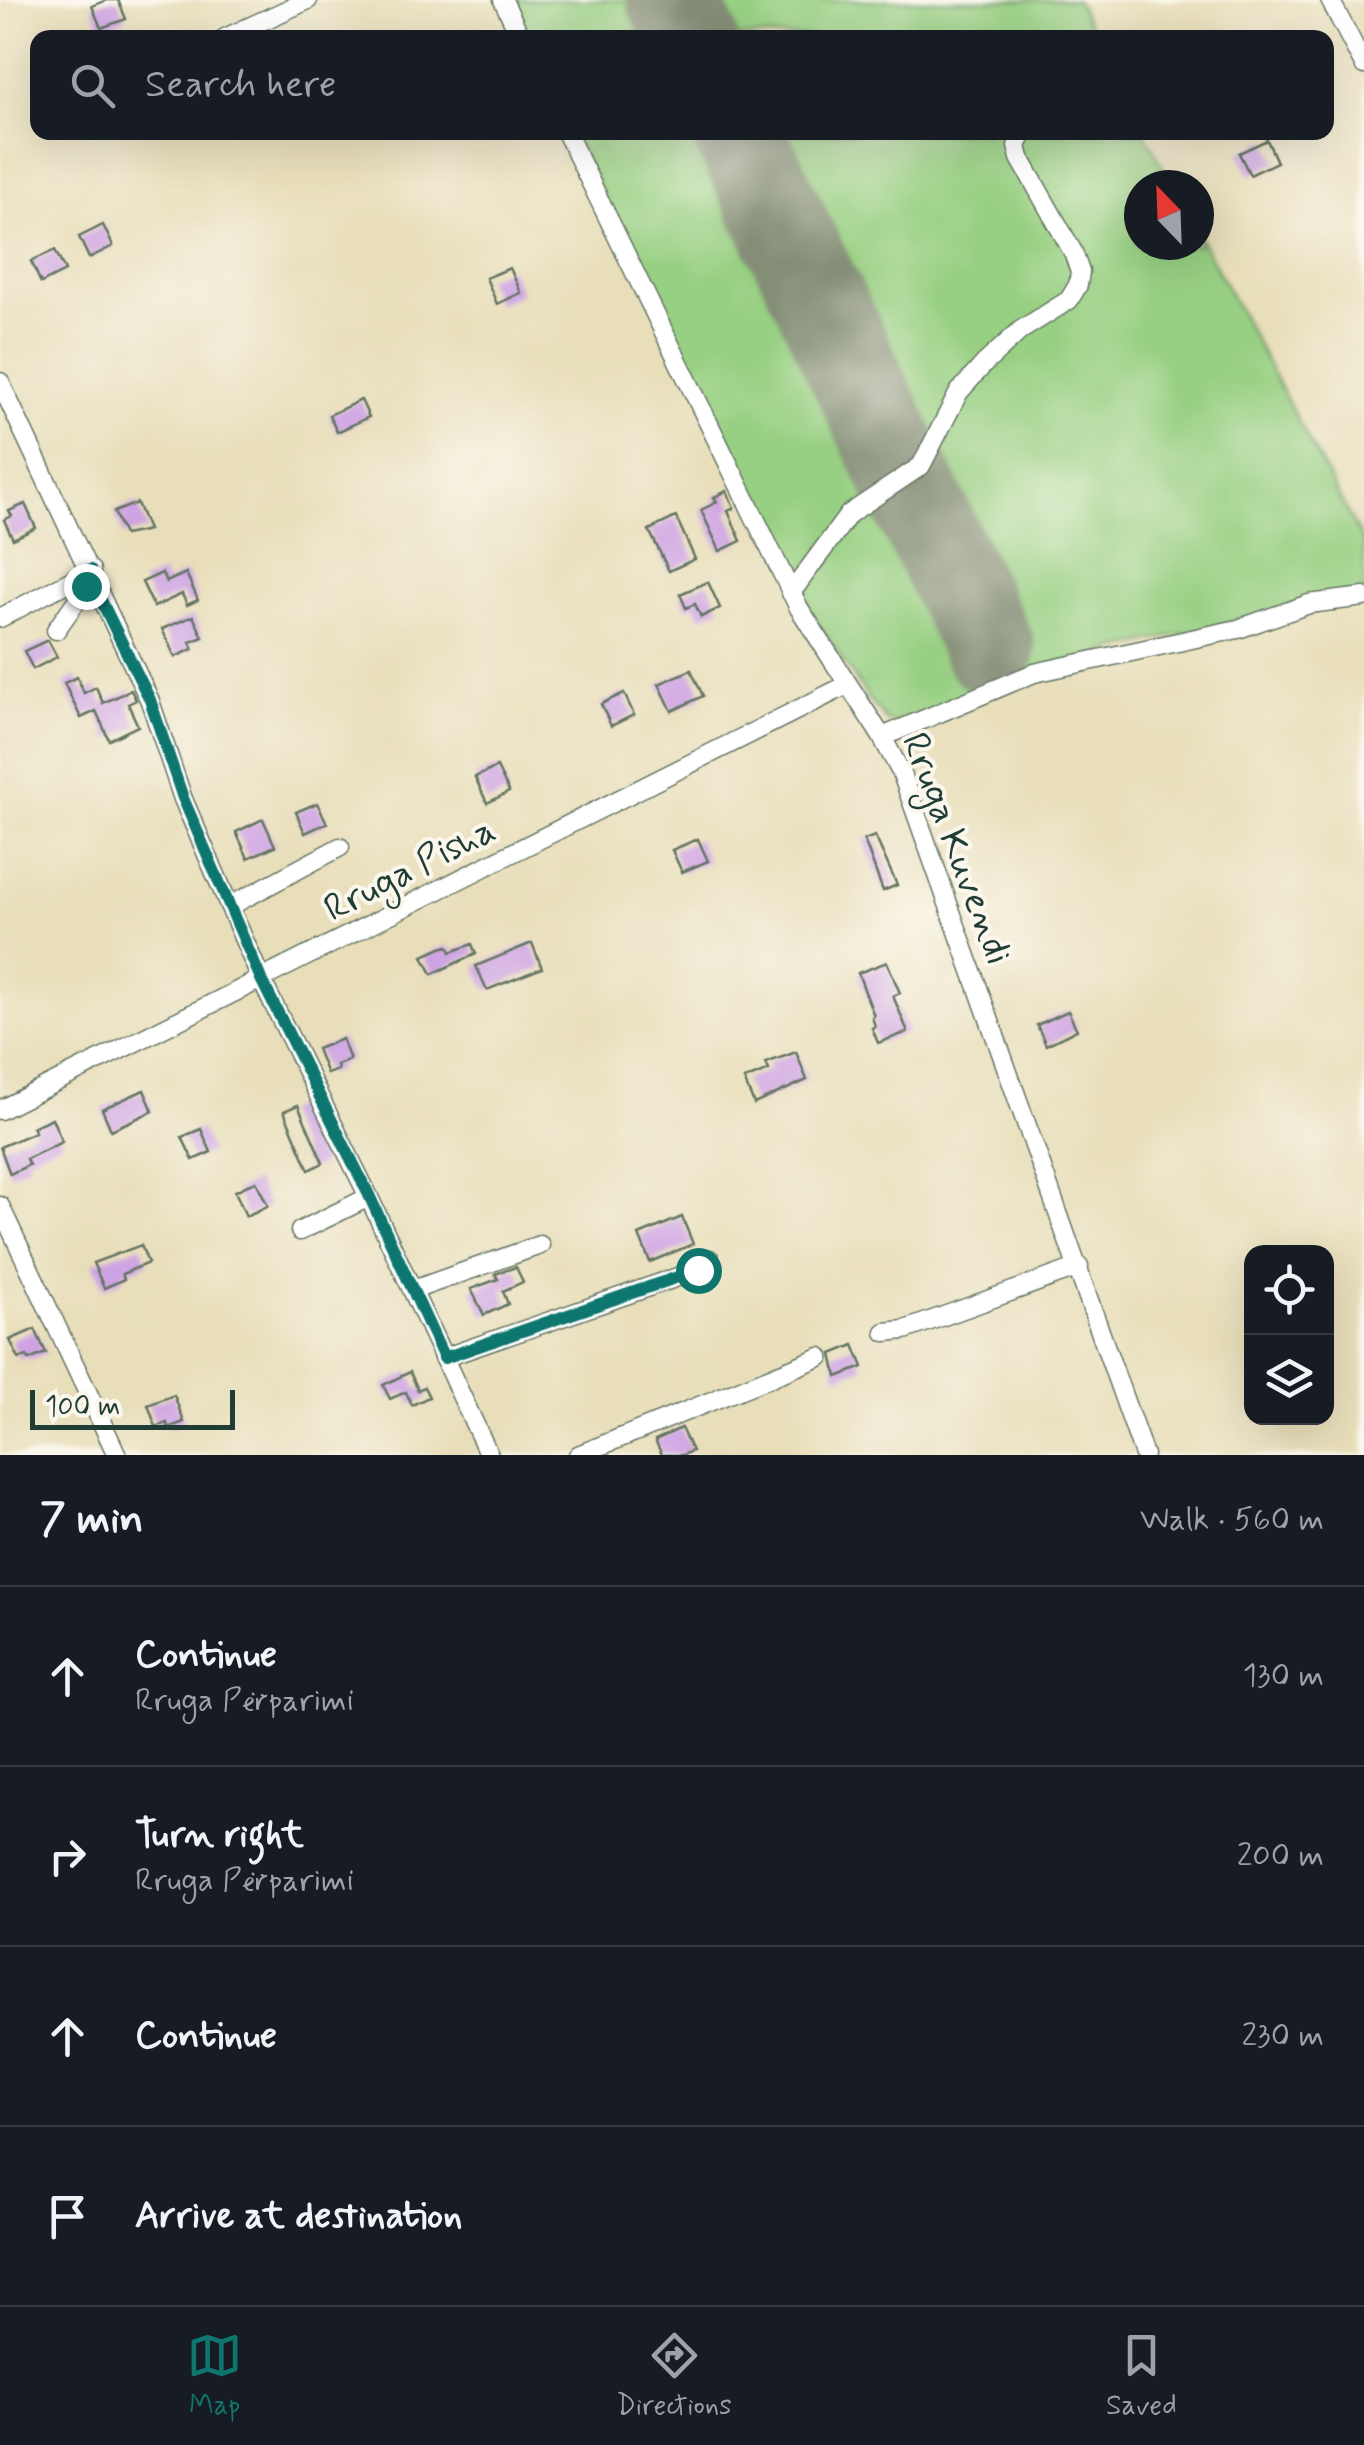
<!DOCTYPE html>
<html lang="en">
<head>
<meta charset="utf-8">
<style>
	:root { --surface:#171b24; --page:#242831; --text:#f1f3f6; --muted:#9ea1a6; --line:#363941; --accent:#0f766e }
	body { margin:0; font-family:Mynerve,sans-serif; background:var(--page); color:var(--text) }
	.controls { position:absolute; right:30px; bottom:30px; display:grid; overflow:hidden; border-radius:20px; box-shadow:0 10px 40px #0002 }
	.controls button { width:90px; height:90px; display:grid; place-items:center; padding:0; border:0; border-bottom:2px solid var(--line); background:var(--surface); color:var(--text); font:50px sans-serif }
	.compass { position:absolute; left:1124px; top:170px; width:90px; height:90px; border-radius:50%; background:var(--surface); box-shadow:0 10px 40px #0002; rotate:337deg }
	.scale { position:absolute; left:30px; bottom:25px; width:205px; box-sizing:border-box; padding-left:10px; border:5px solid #1f3d34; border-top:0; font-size:28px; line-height:35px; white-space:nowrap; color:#1f3d34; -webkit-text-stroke:8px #fbf7ec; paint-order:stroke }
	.stop { position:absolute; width:30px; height:30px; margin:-22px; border:8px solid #0f766e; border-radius:50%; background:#fff }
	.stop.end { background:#0f766e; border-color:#fff; box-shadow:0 2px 10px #0008 }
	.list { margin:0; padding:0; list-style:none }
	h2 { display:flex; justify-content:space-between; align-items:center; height:130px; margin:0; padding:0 40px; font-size:42px }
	h2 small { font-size:32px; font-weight:400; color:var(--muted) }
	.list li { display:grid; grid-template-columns:65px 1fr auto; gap:30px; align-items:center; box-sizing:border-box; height:180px; padding:0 40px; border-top:2px solid var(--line) }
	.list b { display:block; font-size:38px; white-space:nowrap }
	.list p { margin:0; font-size:32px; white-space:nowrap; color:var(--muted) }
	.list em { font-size:32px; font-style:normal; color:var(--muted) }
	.icon { flex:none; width:55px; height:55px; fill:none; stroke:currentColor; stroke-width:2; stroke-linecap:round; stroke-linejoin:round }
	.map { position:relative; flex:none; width:1364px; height:1455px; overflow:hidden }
	.search { position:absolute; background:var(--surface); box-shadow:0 10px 40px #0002; left:30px; right:30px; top:30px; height:110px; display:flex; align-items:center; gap:25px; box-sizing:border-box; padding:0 35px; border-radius:20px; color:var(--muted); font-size:38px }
	.sheet { height:850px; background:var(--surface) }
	nav { display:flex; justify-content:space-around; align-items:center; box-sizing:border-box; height:140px; border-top:2px solid var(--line); background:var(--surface); font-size:28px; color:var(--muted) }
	nav a { display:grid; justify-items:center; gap:5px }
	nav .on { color:var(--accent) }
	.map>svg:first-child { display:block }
	.green { fill:#98d083; stroke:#5c865c; stroke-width:2.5 }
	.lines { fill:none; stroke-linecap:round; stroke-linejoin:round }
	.runway { stroke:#848e77; stroke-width:92 }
	.building { fill:#cda2e3 }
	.minor-casing { stroke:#657563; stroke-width:21 }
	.minor { stroke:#fff; stroke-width:18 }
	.route { stroke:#0f766e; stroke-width:12 }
	.labels { text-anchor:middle; stroke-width:8; stroke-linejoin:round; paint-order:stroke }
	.street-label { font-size:38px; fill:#1f3d34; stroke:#fbf7ec }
</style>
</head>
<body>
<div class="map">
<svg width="1364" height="1455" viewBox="0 0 1364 1455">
	<rect width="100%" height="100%" fill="#fbf7ec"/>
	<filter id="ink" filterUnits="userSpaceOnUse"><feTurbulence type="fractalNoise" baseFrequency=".01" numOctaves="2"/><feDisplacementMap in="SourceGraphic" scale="20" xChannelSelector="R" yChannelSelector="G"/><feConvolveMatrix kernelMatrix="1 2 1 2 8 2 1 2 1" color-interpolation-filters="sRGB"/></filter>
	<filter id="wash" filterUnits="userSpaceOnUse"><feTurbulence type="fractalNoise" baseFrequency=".0048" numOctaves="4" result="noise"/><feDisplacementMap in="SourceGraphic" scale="40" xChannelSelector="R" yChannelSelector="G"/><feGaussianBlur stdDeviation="2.25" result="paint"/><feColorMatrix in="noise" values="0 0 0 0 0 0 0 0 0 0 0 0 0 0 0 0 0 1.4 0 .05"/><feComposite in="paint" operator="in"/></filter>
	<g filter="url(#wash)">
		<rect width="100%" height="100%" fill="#e8deba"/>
		<g class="green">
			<path d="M510,0h566l19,37h-568z"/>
			<path d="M572,133h573l27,52h-33v60h60v-9l165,308v48l-247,57 -215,73h-14l-16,-18 -58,-86z"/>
		</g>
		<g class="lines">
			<g class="runway">
				<path d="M673,0l19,38"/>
				<path d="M738,132l251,517"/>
			</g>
		</g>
		<g id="blocks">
			<g class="building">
				<path d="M107,0h11l8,19 -25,9 -9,-22z"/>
				<path d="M1267,140l10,22 -27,13 -11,-22z"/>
				<path d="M103,225l10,21 -24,12 -10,-21z"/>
				<path d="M55,250l10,21 -24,12 -10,-22z"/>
				<path d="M510,268l11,25 -24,11 -11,-26z"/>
				<path d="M361,400l8,17 -32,15 -8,-17z"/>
				<path d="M727,491l7,17 -6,3 13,30 -21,10 -19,-41 16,-8 -3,-5z"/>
				<path d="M137,503l11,27 -24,5 -10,-23z"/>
				<path d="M25,504l11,24 -23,11 -9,-19 8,-4 -3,-5z"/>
				<path d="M676,517l19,42 -26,12 -20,-41z"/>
				<path d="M162,573l4,9 20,-9 12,27 -11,5 -5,-11 -28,13 -12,-25z"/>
				<path d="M708,582l12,26 -19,9 -6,-13 -9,4 -6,-14z"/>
				<path d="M193,616l10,21 -13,5 3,7 -18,8 -13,-28z"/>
				<path d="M48,640l9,17 -24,12 -9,-18z"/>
				<path d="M691,670l12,26 -31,15 -13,-27z"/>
				<path d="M77,677l7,16 12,-6 7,16 28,-13 5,10 -8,4 10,22 -29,14 -13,-29 -15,7 -17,-35z"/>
				<path d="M624,693l10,22 -23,11 -10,-22z"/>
				<path d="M497,767l12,25 -22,11 -12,-26z"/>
				<path d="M317,803l10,20 -22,10 -9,-21z"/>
				<path d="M263,819l12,27 -27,12 -12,-26z"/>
				<path d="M875,836l22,49 -14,6 -19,-51z"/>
				<path d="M698,839l10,22 -26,11 -10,-22z"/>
				<path d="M532,943l10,25 -55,22 -11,-24z"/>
				<path d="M472,944l4,10 -44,20 -9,-18 18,-8 7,-2 3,6z"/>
				<path d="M887,962l13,31 -7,3 15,36 -30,11 -6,-15 3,-2 -3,-9 2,-1 -16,-43z"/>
				<path d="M1068,1011l9,19 -31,15 -9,-20z"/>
				<path d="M342,1039l8,21 -13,5 1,5 -11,4 -10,-25z"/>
				<path d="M796,1052l11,28 -53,24 -10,-24 25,-10 -3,-7z"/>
				<path d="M144,1090l9,21 -42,19 -9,-21z"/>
				<path d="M298,1105l25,58 -14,7 -25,-59z"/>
				<path d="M52,1118l10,24 -36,17 3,6 -19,9 -10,-27 35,-15 -3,-5z"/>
				<path d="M201,1129l10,23 -18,8 -11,-23z"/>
				<path d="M256,1181l12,25 -22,10 -11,-25z"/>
				<path d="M682,1217l11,27 -43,18 -11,-27z"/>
				<path d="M141,1245l7,18 -26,11 2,5 -20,9 -11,-25z"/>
				<path d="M516,1267l7,15 -20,9 5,13 -24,11 -13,-26 27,-10 -3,-5z"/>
				<path d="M35,1329l11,24 -17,7 -2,-4 -8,3 -9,-19z"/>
				<path d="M854,1345l9,22 -26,10 -5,-23z"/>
				<path d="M410,1372l8,18 6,-3 5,10 -17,8 -6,-13 -16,7 -7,-14z"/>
				<path d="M174,1395l10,27 -16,6 -1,-5 -11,4 -8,-22z"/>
				<path d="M681,1428l11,23 -10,4h-20l-7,-15z"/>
			</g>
		</g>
	</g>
	<g filter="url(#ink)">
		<use href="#blocks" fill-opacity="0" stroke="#657563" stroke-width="2.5"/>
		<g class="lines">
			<g class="minor-casing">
				<g id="minor">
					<path d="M503,0l18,38"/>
					<path d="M1330,0l34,65"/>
					<path d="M225,38l83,-38"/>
					<path d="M566,132l233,476 83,129 20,37 242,681"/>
					<path d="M0,382l150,319 33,98 78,180 106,214 122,262"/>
					<path d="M791,593l58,-79 72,-48 38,-74 25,-28 37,-34 48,-30 9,-15 2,-13 -7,-20 -53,-94 -3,-12 7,-14"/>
					<path d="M0,618l91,-48"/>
					<path d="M56,630l31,-44 -3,-13"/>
					<path d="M882,737l152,-64 204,-44 71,-25 55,-7"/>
					<path d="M230,906l110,-59"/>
					<path d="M0,1110l847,-425"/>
					<path d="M0,1206l117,249"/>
					<path d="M300,1231l69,-34"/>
					<path d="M413,1290l127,-45"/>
					<path d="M885,1332l20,-2 174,-63"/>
					<path d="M443,1358l255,-88 12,-11"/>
					<path d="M578,1455l242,-98"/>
				</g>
			</g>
			<use href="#minor" class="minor"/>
		</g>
	</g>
	<g class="lines" filter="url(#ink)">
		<path class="route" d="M86,586l-2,-13 6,-3 3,14 57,116 33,98 78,181 107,214 76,165 254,-88"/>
	</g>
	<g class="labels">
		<g class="street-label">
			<text transform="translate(958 848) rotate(69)" y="13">Rruga Kuvendi</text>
			<text transform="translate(409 868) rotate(-27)" y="13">Rruga Pisha</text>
		</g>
	</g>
</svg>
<div class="controls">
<button><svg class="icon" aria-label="locate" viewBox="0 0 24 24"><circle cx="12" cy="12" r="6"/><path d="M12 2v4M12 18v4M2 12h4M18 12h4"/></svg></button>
<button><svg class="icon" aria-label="layers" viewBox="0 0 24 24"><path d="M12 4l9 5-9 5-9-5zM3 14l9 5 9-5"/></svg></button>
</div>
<svg class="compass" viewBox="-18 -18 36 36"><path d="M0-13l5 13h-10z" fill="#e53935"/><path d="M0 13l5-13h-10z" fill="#9ea1a6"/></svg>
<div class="scale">100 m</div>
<div class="stop" style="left:698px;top:1270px"></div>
<div class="stop end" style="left:86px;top:586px"></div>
<div class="search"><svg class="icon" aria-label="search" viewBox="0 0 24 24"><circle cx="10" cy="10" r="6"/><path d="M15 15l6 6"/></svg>Search here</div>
</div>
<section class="sheet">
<h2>7 min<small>Walk · 560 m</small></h2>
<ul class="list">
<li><svg class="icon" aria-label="ahead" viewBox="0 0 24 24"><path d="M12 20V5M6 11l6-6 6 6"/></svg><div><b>Continue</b><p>Rruga Përparimi</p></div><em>130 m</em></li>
<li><svg class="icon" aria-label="right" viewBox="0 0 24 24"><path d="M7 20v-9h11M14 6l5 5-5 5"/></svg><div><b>Turn right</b><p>Rruga Përparimi</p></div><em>200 m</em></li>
<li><svg class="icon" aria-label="ahead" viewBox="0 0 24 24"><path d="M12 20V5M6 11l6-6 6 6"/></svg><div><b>Continue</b></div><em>230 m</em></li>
<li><svg class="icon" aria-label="arrive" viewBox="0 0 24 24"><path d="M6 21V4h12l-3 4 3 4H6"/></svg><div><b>Arrive at destination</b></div></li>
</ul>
</section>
<nav>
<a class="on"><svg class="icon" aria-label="map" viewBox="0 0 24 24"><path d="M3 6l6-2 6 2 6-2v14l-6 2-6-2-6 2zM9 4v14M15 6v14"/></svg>Map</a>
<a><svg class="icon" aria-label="directions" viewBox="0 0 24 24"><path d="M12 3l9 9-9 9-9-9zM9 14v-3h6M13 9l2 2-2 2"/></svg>Directions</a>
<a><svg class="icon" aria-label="saved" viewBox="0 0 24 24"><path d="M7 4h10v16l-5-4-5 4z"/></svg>Saved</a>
</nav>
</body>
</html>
